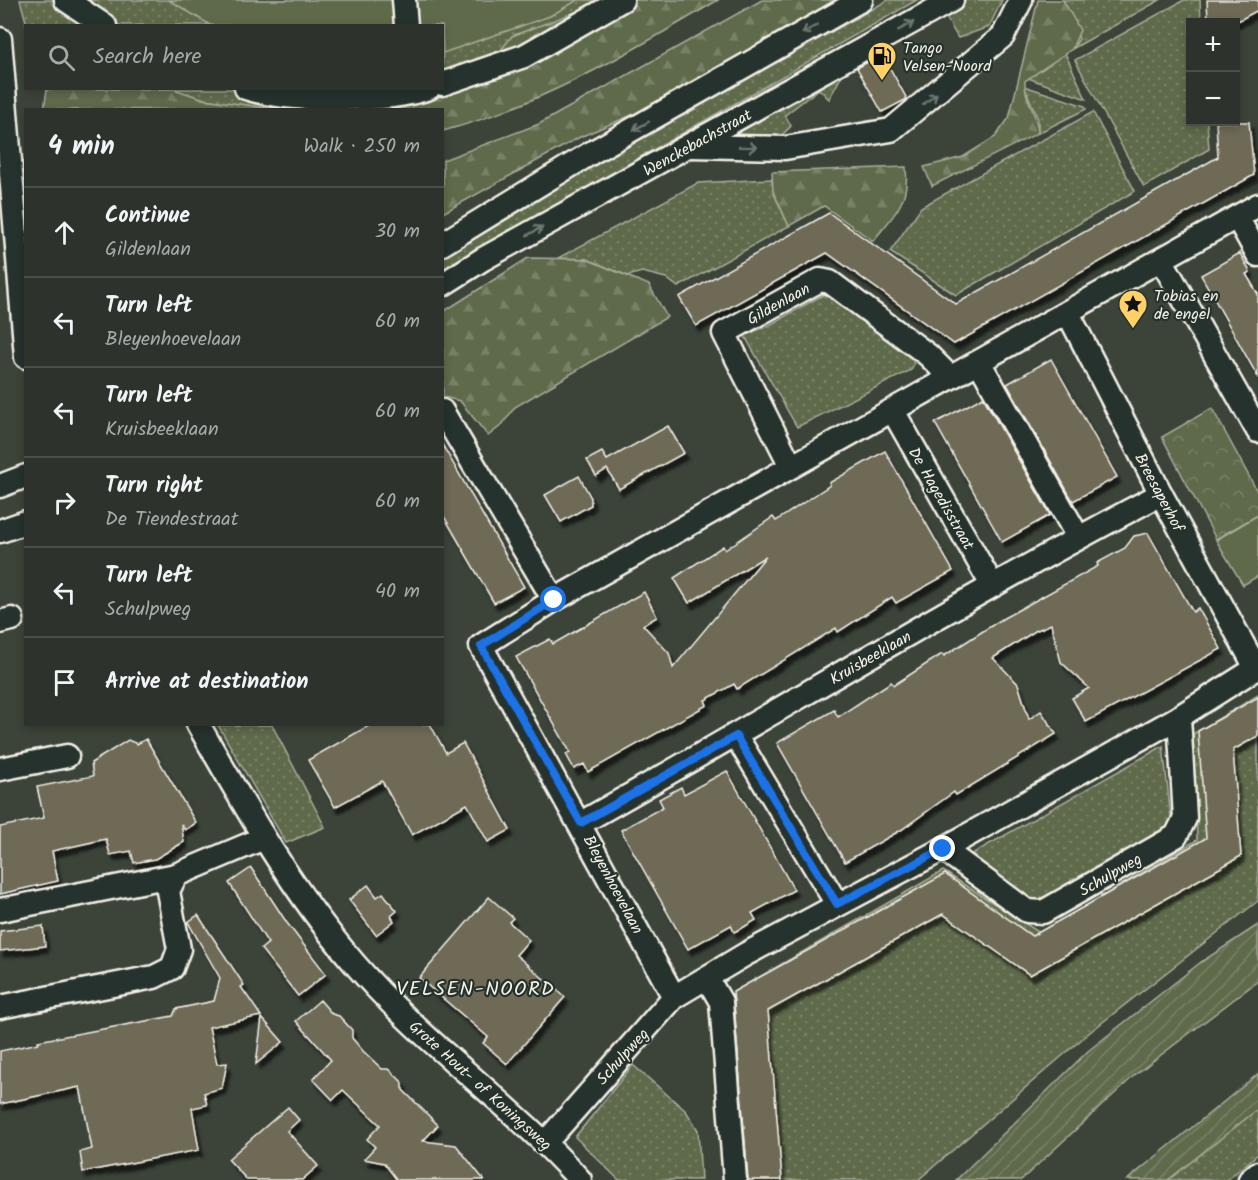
<!DOCTYPE html>
<html lang="en">
<head>
<meta charset="utf-8">
<style>
	:root { --surface:#2d332c; --page:#353b34; --text:#f1f3f6; --muted:#a7aaa9; --line:#484e48 }
	body { margin:0; font-family:Kalam,sans-serif; background:var(--page); color:var(--text) }
	.controls { position:absolute; right:18px; top:18px; display:grid; overflow:hidden; border-radius:0px; box-shadow:0 3px 9px #0003 }
	.controls button { width:54px; height:54px; display:grid; place-items:center; padding:0; border:0; border-bottom:2px solid var(--line); background:var(--surface); color:var(--text); font:30px sans-serif }
	.stop { position:absolute; width:18px; height:18px; margin:-14px; border:4px solid #1a73e8; border-radius:50%; background:#fff }
	.stop.end { background:#1a73e8; border-color:#fff; box-shadow:0 2px 6px #0008 }
	.list { margin:0; padding:0; list-style:none }
	h2 { display:flex; justify-content:space-between; align-items:center; height:78px; margin:0; padding:0 24px; font-size:26px }
	h2 small { font-size:20px; font-weight:400; color:var(--muted) }
	.list li { display:grid; grid-template-columns:39px 1fr auto; gap:18px; align-items:center; box-sizing:border-box; height:90px; padding:0 24px; border-top:2px solid var(--line) }
	.list b { display:block; font-size:22px; white-space:nowrap }
	.list p { margin:0; font-size:20px; white-space:nowrap; color:var(--muted) }
	.list em { font-size:20px; font-style:normal; color:var(--muted) }
	.icon { flex:none; width:33px; height:33px; fill:none; stroke:currentColor; stroke-width:2; stroke-linecap:round; stroke-linejoin:round }
	.map { position:relative; flex:none; width:1258px; height:1180px; overflow:hidden }
	.search { position:absolute; background:var(--surface); box-shadow:0 3px 9px #0003; left:24px; top:24px; width:420px; height:66px; display:flex; align-items:center; gap:15px; box-sizing:border-box; padding:0 21px; border-radius:0px; color:var(--muted); font-size:22px }
	.panel { position:absolute; background:var(--surface); box-shadow:0 3px 9px #0003; left:24px; top:108px; width:420px; height:618px; border-radius:0px }
	.map>svg:first-child { display:block }
	.grass { fill:url(#grass-dots); stroke:#aaae9a; stroke-width:1.5 }
	.forest { fill:url(#forest-firs); stroke:#aaae9a; stroke-width:1.5 }
	.park { fill:url(#park-crowns); stroke:#aaae9a; stroke-width:1.5 }
	.garden { fill:url(#garden-furrows); stroke:#aaae9a; stroke-width:1.5 }
	.pitch { fill:#5f6b4c; stroke:#aaae9a; stroke-width:1.5 }
	.building { fill:#6e6a57; stroke:#f4f1e8; stroke-width:1.5; filter:url(#shadow) }
	.lines { fill:none; stroke-linecap:round; stroke-linejoin:round }
	.minor-casing { stroke:#f4f1e8; stroke-width:27 }
	.minor { stroke:#26332d; stroke-width:22 }
	.oneway { stroke:#6e766e }
	.route { stroke:#1a73e8; stroke-width:8 }
	.labels { text-anchor:middle; stroke-width:4.5; stroke-linejoin:round; paint-order:stroke }
	.poi-label { font-size:16px; fill:#f4f1e8; stroke:#26332d; text-anchor:start }
	.street-label { font-size:16px; fill:#f4f1e8; stroke:#26332d }
	.quarter-label { font-size:20px; letter-spacing:1.5px; fill:#f4f1e8; stroke:#26332d }
</style>
</head>
<body>
<div class="map">
<svg width="1258" height="1180" viewBox="0 0 1258 1180">
	<defs>
		<pattern id="grass-dots" width="8" height="8" patternUnits="userSpaceOnUse" patternTransform="scale(1.5)"><rect width="8" height="8" fill="#5f6b4c"/><path d="M2 2h.1M6 6h.1" fill="none" stroke="#778166" stroke-width="1.8" stroke-linecap="round"/></pattern>
		<pattern id="forest-firs" width="22" height="20" patternUnits="userSpaceOnUse" patternTransform="scale(1.5)"><rect width="22" height="20" fill="#5f6b4c"/><path d="M5 1l3.5 6h-7zM16 11l3.5 6h-7z" fill="#778166"/></pattern>
		<pattern id="park-crowns" width="20" height="18" patternUnits="userSpaceOnUse" patternTransform="scale(1.5)"><rect width="20" height="18" fill="#5f6b4c"/><path d="M2 6a3 3 0 1 1 6 0M12 15a3 3 0 1 1 6 0" fill="none" stroke="#778166"/></pattern>
		<pattern id="garden-furrows" width="10" height="10" patternUnits="userSpaceOnUse" patternTransform="scale(1.5)"><rect width="10" height="10" fill="#5f6b4c"/><path d="M-1 1l2-2M0 10L10 0M9 11l2-2" fill="none" stroke="#778166"/></pattern>
		<filter id="shadow"><feDropShadow dx="3.5" dy="6" stdDeviation="1.5" flood-color="#0009"/></filter>
	</defs>
	<rect width="100%" height="100%" fill="#3c443a"/>
	<filter id="ink" filterUnits="userSpaceOnUse"><feTurbulence type="fractalNoise" baseFrequency=".0167" numOctaves="2"/><feDisplacementMap in="SourceGraphic" scale="12" xChannelSelector="R" yChannelSelector="G"/><feConvolveMatrix kernelMatrix="1 2 1 2 8 2 1 2 1" color-interpolation-filters="sRGB"/></filter>
	<g filter="url(#ink)">
		<g class="grass">
			<path d="M20,0h269l2,25h-264z"/>
			<path d="M506,0h92l-112,69 -44,19 1,-49z"/>
			<path d="M888,0h29l-474,269 -1,-18z"/>
			<path d="M963,0h39l-13,27 -31,11 -15,-26z"/>
			<path d="M1063,0h97l-88,49 7,-10z"/>
			<path d="M1184,0h16l1,22h-11v100h17l2,27 -65,38 -69,-127z"/>
			<path d="M1065,53l21,46 -58,-21z"/>
			<path d="M847,66l-18,33 -10,-10 -34,26 6,11 -15,15 -56,-5z"/>
			<path d="M1024,86l61,20 1,3 -48,24v-14z"/>
			<path d="M173,89h229l-55,20h-74l-69,-10z"/>
			<path d="M1093,112l42,79 -179,104 -66,-43 31,-45z"/>
			<path d="M772,179l1,12 16,35 -111,61 -12,-9 -24,-6 -14,4 -42,-17 -28,-1 140,-75z"/>
			<path d="M828,292l83,64 3,8 -3,6 -114,57 -53,-92 22,-8z"/>
			<path d="M1258,695v206l-168,131 -172,148h-172l-11,-189 208,-120 97,62 157,-93 -4,-106z"/>
			<path d="M218,725h54l53,102 -39,16z"/>
			<path d="M1163,746l9,81 -136,76 -66,-48z"/>
			<path d="M633,1065l53,46 12,19 3,50h-82l-44,-43z"/>
			<path d="M1258,1109v45l-31,26h-59z"/>
		</g>
		<g class="forest">
			<path d="M598,0h120c-87,52 -177,105 -275,131l-1,-21h-95l139,-41 26,-33 69,-26z"/>
			<path d="M762,0h75l-198,112 -59,25 -137,76v-53l96,-36z"/>
			<path d="M1038,0h25l17,30 -8,19 -47,32c-1,19 13,33 13,52l-106,53 -8,-19 39,-10 32,-20 14,-19z"/>
			<path d="M173,89l31,10 69,10 -229,1 3,-21z"/>
			<path d="M906,167c4,35 -12,48 -33,74l-49,-35 -35,20 -16,-35 -1,-19z"/>
			<path d="M528,258l58,1 63,26 18,32 -152,90 -13,18 -14,11 -28,-35 -17,-4v-85z"/>
		</g>
		<path class="park" d="M1212,408l46,85v22l-42,24 -54,-102z"/>
		<g class="garden">
			<path d="M1258,925v56l-122,93 -115,106h-65l132,-129 113,-89z"/>
			<path d="M1258,1074v35l-90,71h-41z"/>
		</g>
		<g class="pitch">
			<path d="M169,0h409l-28,16 -107,37 -1,-27 -232,-1z"/>
			<path d="M1258,515v61l-15,9 -27,-45z"/>
		</g>
		<g class="building">
			<path d="M1207,0h51v10l-22,12h-28z"/>
			<path d="M882,54l25,45 -25,13 -25,-44z"/>
			<path d="M1216,122h33l5,53 -300,169 -127,-91 -131,73 -17,-29 150,-84 127,91 262,-147z"/>
			<path d="M1240,253l10,19 -4,2 12,20v83l-57,-102z"/>
			<path d="M1051,359l66,118 -44,24 -66,-117z"/>
			<path d="M983,397l67,118 -48,27 -67,-119z"/>
			<path d="M668,426l16,27 -65,36 -12,-20 -11,7 -9,-16 15,-8 5,8z"/>
			<path d="M442,444l82,143 -30,16 -52,-90z"/>
			<path d="M885,451l68,120 -57,32 -4,-6 -54,35 -2,-4 -99,61 -3,-5 -29,16 2,5 -119,67 -4,-8 -10,5 -8,-15 4,-2 -54,-95 34,-18 3,5 91,-52 13,25 -14,8 26,28 4,15 93,-112 -77,47 -15,-25 49,-32 2,4 48,-33 3,4 54,-36 -1,-2z"/>
			<path d="M579,476l12,22v7l-30,17 -16,-27z"/>
			<path d="M1148,533l45,79 5,-4 23,41 -135,73 -14,-24 17,-10 -28,-26 -10,-38 -16,7 -42,27 25,26 11,35 12,-8 15,23 -100,61 -2,-3 -53,38 -56,32 -68,-119 57,-33 4,7 53,-35 3,3 48,-31 2,2 58,-37 96,-53 -1,-3 28,-15 9,-12z"/>
			<path d="M1258,697v39l-25,14 8,106 -211,119 -87,-61 -175,97 14,169h-34l-15,-188 212,-118 87,62 174,-98 -8,-107z"/>
			<path d="M372,724h58l16,29 17,-10 47,87 -22,12 -21,-38 -55,31 -30,-54 -47,26 -27,-47z"/>
			<path d="M146,739l50,84 -11,7 -4,-6 3,18 -29,17 -21,4 -3,-12 -21,4 -4,-16 -54,12 6,30 -58,13v-67l44,-9 -7,-31 56,-11 -2,-13 37,-23 9,4z"/>
			<path d="M727,771l67,119 -42,23 4,7 -12,7 -10,5 -3,-7 -43,24 -67,-119 42,-23 -4,-8 22,-12 3,7z"/>
			<path d="M251,868l36,55 39,51 -28,22 -37,-47 7,-6 -39,-60z"/>
			<path d="M368,885l9,12 6,-4 14,18 -6,5 3,5 -18,14 -27,-35z"/>
			<path d="M489,897l24,21 -4,4 20,18 -13,15 49,42 -58,67 -24,-21 5,-6 -69,-59z"/>
			<path d="M198,915l46,70 -3,2 20,29 -52,11 8,37 10,-1 -5,25 -18,5 3,12 -15,3 7,42 -116,22 -3,-20 12,-3 -12,-62 -80,17v-53l39,-8 -1,-2 135,-25 3,-7 38,-8 6,-23 -32,-56z"/>
			<path d="M43,926l2,20 -45,5v-20z"/>
			<path d="M320,1000l12,14 7,2 13,14v8l11,13 19,18h7l14,14v7l35,35 -15,16 33,4 28,35h-87l-13,-17 -20,-4 11,-12 -8,-8 13,-14 -37,-35 -10,10 -20,-21 18,-19 -35,-39z"/>
			<path d="M262,1018l21,24 -27,22z"/>
			<path d="M288,1107l11,13 -12,11 31,35 -16,14h-55l-19,-21z"/>
		</g>
		<g class="lines">
			<g class="minor-casing">
				<g id="minor">
					<path d="M66,0l39,26"/>
					<path d="M404,0l2,26"/>
					<path d="M0,39l26,318"/>
					<path d="M442,84l82,-28 98,-56"/>
					<path d="M246,88c42,14 141,15 183,0"/>
					<path d="M691,146l94,2 106,-18 112,-94 18,-36"/>
					<path d="M1237,217l21,38"/>
					<path d="M442,244l149,-91 270,-153"/>
					<path d="M1162,261l96,170"/>
					<path d="M442,285l41,-26 469,-259"/>
					<path d="M1068,313l93,181 95,174"/>
					<path d="M979,362l99,175"/>
					<path d="M442,411l112,189"/>
					<path d="M893,411l99,174"/>
					<path d="M791,466l-67,-133 96,-53 10,2 98,73 21,21"/>
					<path d="M0,486l26,-10"/>
					<path d="M0,531l26,-9"/>
					<path d="M0,622l12,-3"/>
					<path d="M198,724c47,83 94,167 156,239 68,80 156,139 226,217"/>
					<path d="M736,736l101,168"/>
					<path d="M0,769l67,-13"/>
					<path d="M581,823c194,-109 383,-226 580,-329"/>
					<path d="M943,849l84,62 16,1 133,-76 9,-18 -6,-101"/>
					<path d="M0,910l176,-35"/>
					<path d="M707,978l14,24 14,178"/>
					<path d="M674,997l-193,-351 73,-46 704,-395"/>
					<path d="M0,1007l154,-30 18,-9 7,-19 -11,-58 8,-16 88,-37"/>
					<path d="M546,1142l128,-145 72,-43 197,-105 236,-132 79,-50"/>
					<path d="M1250,1180l8,-7"/>
				</g>
			</g>
			<use href="#minor" class="minor"/>
		</g>
		<defs><path id="oneway-shaft" d="M-6 0H5M1.5-3L5.5 0L1.5 3" fill="none" stroke-width="1.6" stroke-linecap="round" stroke-linejoin="round" transform="scale(1.5)"/></defs>
		<g class="oneway">
			<use href="#oneway-shaft" transform="translate(906 26) rotate(-29)"/>
			<use href="#oneway-shaft" transform="translate(810 29) rotate(151)"/>
			<use href="#oneway-shaft" transform="translate(930 99) rotate(-38)"/>
			<use href="#oneway-shaft" transform="translate(641 126) rotate(151)"/>
			<use href="#oneway-shaft" transform="translate(748 147) rotate(1)"/>
			<use href="#oneway-shaft" transform="translate(535 231) rotate(-29)"/>
		</g>
	</g>
	<g class="lines" filter="url(#ink)">
		<path class="route" d="M554,600l-73,46 100,177 155,-87 101,168 106,-55"/>
	</g>
	<defs>
		<g id="fuel-pin" transform="scale(1.5)"><path d="M0 17L-7.5 6A9.5 9.5 0 1 1 7.5 6Z" fill="#ffd166" stroke="#26332d"/><path d="M-5.5-6h7V0h2V4h1.3V-2.5L3-4.5l.8-.8L6-3V5H2.5V1h-1V6h-7ZM-4.2-4.7v3.2H.2V-4.7Z" fill="#111"/></g>
		<g id="sight-pin" transform="scale(1.5)"><path d="M0 17L-7.5 6A9.5 9.5 0 1 1 7.5 6Z" fill="#ffd166" stroke="#26332d"/><path d="M0-6L1.8-2.2L6-1.7L2.9 1.2L3.7 5.4L0 3.3L-3.7 5.4L-2.9 1.2L-6-1.7L-1.8-2.2Z" fill="#111"/></g>
	</defs>
	<g fill-rule="evenodd">
		<use href="#fuel-pin" x="882" y="56"/>
		<use href="#sight-pin" x="1133" y="304"/>
	</g>
	<g class="labels">
		<g class="poi-label">
			<text x="903" y="53">Tango<tspan x="903" dy="18">Velsen-Noord</tspan></text>
			<text x="1154" y="301">Tobias en<tspan x="1154" dy="18">de engel</tspan></text>
		</g>
		<g class="street-label">
			<text transform="translate(697 142) rotate(-29)" y="6">Wenckebachstraat</text>
			<text transform="translate(778 303) rotate(-29)" y="6">Gildenlaan</text>
			<text transform="translate(1160 492) rotate(62)" y="6">Breesaperhof</text>
			<text transform="translate(942 498) rotate(60)" y="6">De Hagedisstraat</text>
			<text transform="translate(870 657) rotate(-30)" y="6">Kruisbeeklaan</text>
			<text transform="translate(1110 874) rotate(-30)" y="6">Schulpweg</text>
			<text transform="translate(614 884) rotate(62)" y="6">Bleyenhoevelaan</text>
			<text transform="translate(622 1056) rotate(-48)" y="6">Schulpweg</text>
			<text transform="translate(481 1085) rotate(42)" y="6">Grote Hout- of Koningsweg</text>
		</g>
		<g class="quarter-label">
			<text x="476" y="995">VELSEN-NOORD</text>
		</g>
	</g>
</svg>
<div class="controls">
<button>+</button>
<button>−</button>
</div>
<div class="stop" style="left:554px;top:600px"></div>
<div class="stop end" style="left:943px;top:849px"></div>
<div class="search"><svg class="icon" aria-label="search" viewBox="0 0 24 24"><circle cx="10" cy="10" r="6"/><path d="M15 15l6 6"/></svg>Search here</div>
<section class="panel">
<h2>4 min<small>Walk · 250 m</small></h2>
<ul class="list">
<li><svg class="icon" aria-label="ahead" viewBox="0 0 24 24"><path d="M12 20V5M6 11l6-6 6 6"/></svg><div><b>Continue</b><p>Gildenlaan</p></div><em>30 m</em></li>
<li><svg class="icon" aria-label="left" viewBox="0 0 24 24"><path d="M17 20v-9H6M10 6l-5 5 5 5"/></svg><div><b>Turn left</b><p>Bleyenhoevelaan</p></div><em>60 m</em></li>
<li><svg class="icon" aria-label="left" viewBox="0 0 24 24"><path d="M17 20v-9H6M10 6l-5 5 5 5"/></svg><div><b>Turn left</b><p>Kruisbeeklaan</p></div><em>60 m</em></li>
<li><svg class="icon" aria-label="right" viewBox="0 0 24 24"><path d="M7 20v-9h11M14 6l5 5-5 5"/></svg><div><b>Turn right</b><p>De Tiendestraat</p></div><em>60 m</em></li>
<li><svg class="icon" aria-label="left" viewBox="0 0 24 24"><path d="M17 20v-9H6M10 6l-5 5 5 5"/></svg><div><b>Turn left</b><p>Schulpweg</p></div><em>40 m</em></li>
<li><svg class="icon" aria-label="arrive" viewBox="0 0 24 24"><path d="M6 21V4h12l-3 4 3 4H6"/></svg><div><b>Arrive at destination</b></div></li>
</ul>
</section>
</div>
</body>
</html>
